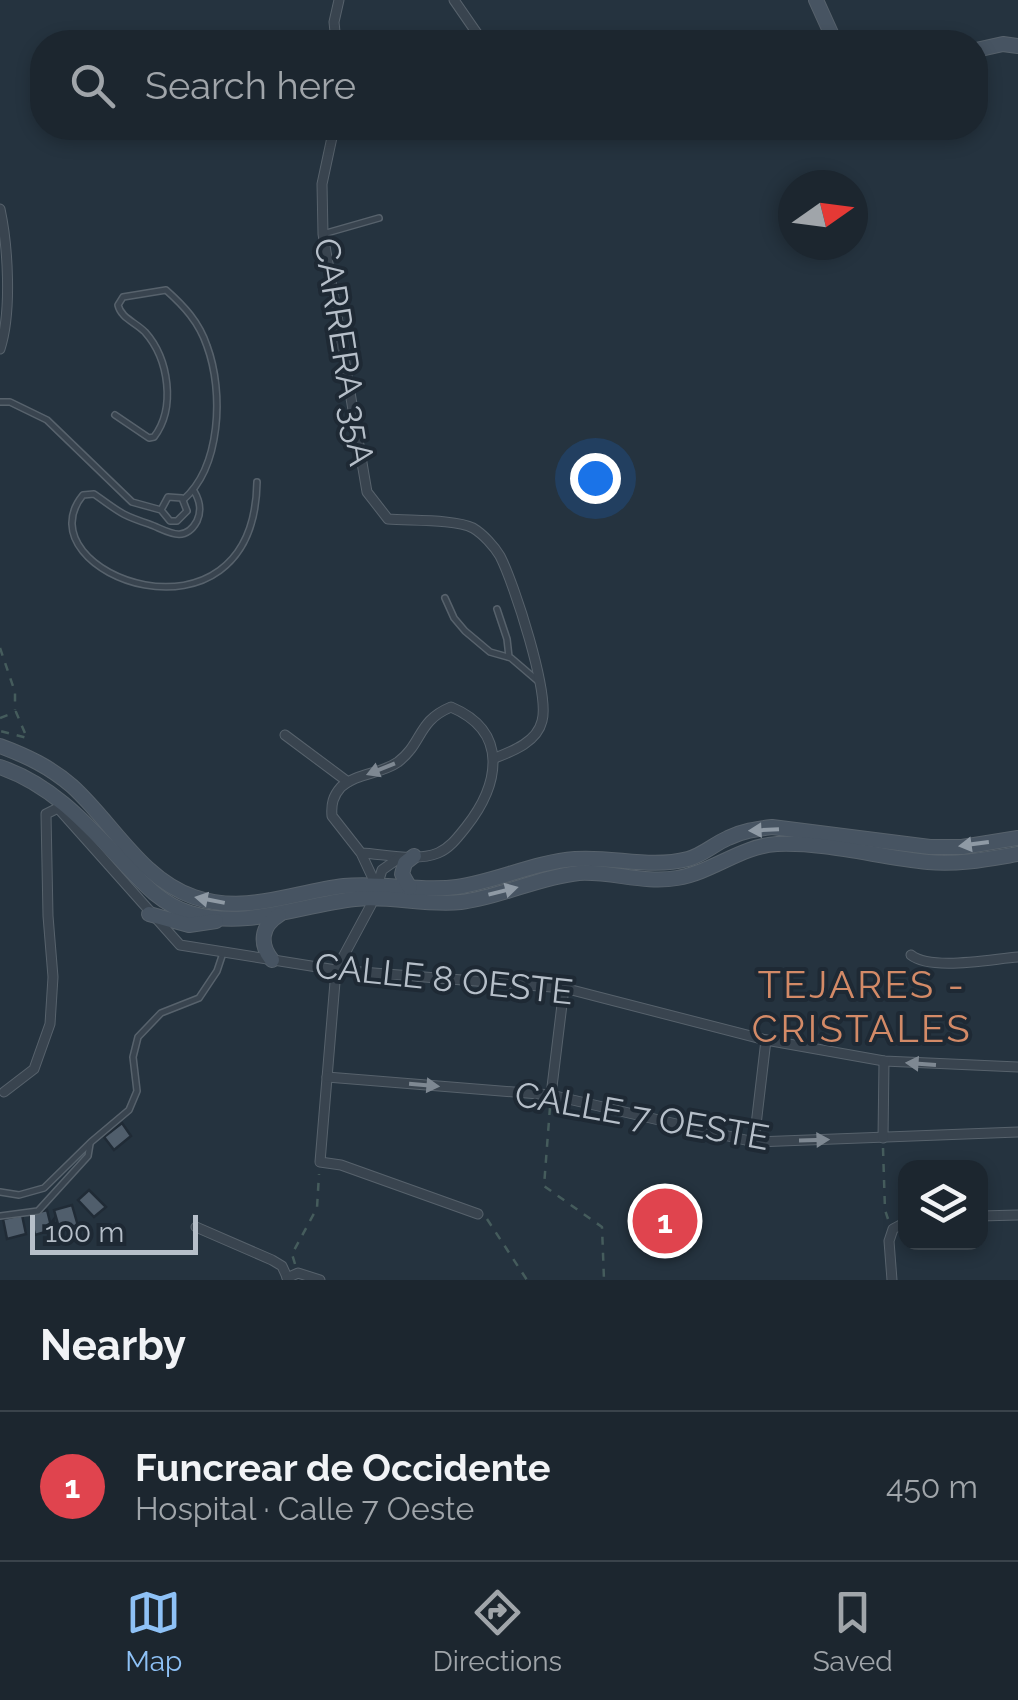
<!DOCTYPE html>
<html lang="en">
<head>
<meta charset="utf-8">
<style>
	:root { --surface:#1c262f; --page:#252e37; --text:#f1f3f6; --muted:#a0a5aa; --line:#3a434b; --accent:#8ec1f6 }
	body { margin:0; font-family:Raleway,sans-serif; background:var(--page); color:var(--text) }
	.controls { position:absolute; right:30px; bottom:30px; display:grid; overflow:hidden; border-radius:20px; box-shadow:0 5px 15px #0003 }
	.controls button { width:90px; height:90px; display:grid; place-items:center; padding:0; border:0; border-bottom:2px solid var(--line); background:var(--surface); color:var(--text); font:50px sans-serif }
	.compass { position:absolute; left:778px; top:170px; width:90px; height:90px; border-radius:50%; background:var(--surface); box-shadow:0 5px 15px #0003; rotate:76deg }
	.scale { position:absolute; left:30px; bottom:25px; width:168px; box-sizing:border-box; padding-left:10px; border:5px solid #b6bfc9; border-top:0; font-size:28px; line-height:35px; white-space:nowrap; color:#b6bfc9; -webkit-text-stroke:8px #1e2934; paint-order:stroke }
	.you { position:absolute; left:595px; top:478px; width:35px; height:35px; margin:-25px; border:8px solid #fff; border-radius:50%; background:#1a73e8; box-shadow:0 0 0 15px #1a73e833 }
	.badge { display:grid; place-items:center; width:65px; height:65px; border-radius:50%; background:var(--accent); color:#fff; font-size:32px; font-weight:700 }
	.pin { position:absolute; translate:-50% -50%; border:5px solid #fff; box-shadow:0 2px 10px #0006 }
	.list { margin:0; padding:0; list-style:none }
	h2 { display:flex; justify-content:space-between; align-items:center; height:130px; margin:0; padding:0 40px; font-size:42px }
	h2 small { font-size:32px; font-weight:400; color:var(--muted) }
	.list li { display:grid; grid-template-columns:65px 1fr auto; gap:30px; align-items:center; box-sizing:border-box; height:150px; padding:0 40px; border-top:2px solid var(--line) }
	.list b { display:block; font-size:38px; white-space:nowrap }
	.list p { margin:0; font-size:32px; white-space:nowrap; color:var(--muted) }
	.list em { font-size:32px; font-style:normal; color:var(--muted) }
	.icon { flex:none; width:55px; height:55px; fill:none; stroke:currentColor; stroke-width:2; stroke-linecap:round; stroke-linejoin:round }
	.map { position:relative; flex:none; width:1018px; height:1280px; overflow:hidden }
	.search { position:absolute; background:var(--surface); box-shadow:0 5px 15px #0003; left:30px; right:30px; top:30px; height:110px; display:flex; align-items:center; gap:25px; box-sizing:border-box; padding:0 35px; border-radius:40px; color:var(--muted); font-size:38px }
	.sheet { height:280px; background:var(--surface) }
	nav { display:flex; justify-content:space-around; align-items:center; box-sizing:border-box; height:140px; border-top:2px solid var(--line); background:var(--surface); font-size:28px; color:var(--muted) }
	nav a { display:grid; justify-items:center; gap:5px }
	nav .on { color:var(--accent) }
	.map>svg:first-child { display:block }
	.building { fill:#505e6c; stroke:#202b36; stroke-width:2.5 }
	.lines { fill:none; stroke-linecap:round; stroke-linejoin:round }
	.lane-casing { stroke:#57626c; stroke-width:8 }
	.street-casing { stroke:#57626c; stroke-width:11 }
	.secondary-casing { stroke:#57626c; stroke-width:16 }
	.path { stroke:#455c5c; stroke-width:2.5; stroke-dasharray:8 8; stroke-linecap:butt }
	.lane { stroke:#39444f; stroke-width:5 }
	.street { stroke:#39444f; stroke-width:9 }
	.secondary { stroke:#475462; stroke-width:14 }
	.oneway { fill:#7e8892 }
	.oneway2 { fill:#8f9aa5 }
	.labels { text-anchor:middle; stroke-width:8; stroke-linejoin:round; paint-order:stroke }
	.street-label { font-size:35px; fill:#b6bfc9; stroke:#1e2934 }
	.neighbourhood-label { font-size:38px; letter-spacing:2.5px; fill:#d38a67; stroke:#1e2934 }
</style>
</head>
<body>
<div class="map">
<svg width="1018" height="1280" viewBox="0 0 1018 1280">
	<rect width="100%" height="100%" fill="#25333f"/>
	<g class="building">
		<path d="M122,1123l9,13 -17,14 -10,-13z"/>
		<path d="M89,1190l17,17 -12,10 -16,-17z"/>
		<path d="M72,1205l6,21 -18,5 -6,-21z"/>
		<path d="M47,1210l5,20 -17,5 -5,-21z"/>
		<path d="M22,1215l4,19 -19,5 -4,-20z"/>
	</g>
	<g class="lines">
		<g class="lane-casing">
			<g id="lane">
				<path d="M323,234l56,-16"/>
				<path d="M0,402h10l37,18 85,82 29,8 9,11h7l10,-10 -5,-13 -14,-1 -7,13"/>
				<path d="M115,415l34,23 5,-1c22,-29 15,-78 -9,-105 -10,-10 -24,-14 -27,-27l5,-8 43,-7c18,16 33,32 41,56 17,46 14,121 -24,154"/>
				<path d="M194,491c6,10 8,19 3,30 -13,24 -31,9 -48,3 -30,-10 -29,-12 -55,-30l-11,1c-64,78 171,166 174,-13"/>
				<path d="M445,598l9,20 11,13 25,21 21,6 28,24"/>
				<path d="M497,609l10,30 2,18"/>
				<path d="M0,1192l19,3 25,-7 47,-46 38,-32 8,-19 -4,-34 5,-20 23,-24 38,-15 18,-27 6,-18"/>
				<path d="M0,1216l38,-5 50,-55 2,-12"/>
			</g>
		</g>
		<g class="street-casing">
			<g id="street">
				<path d="M454,0l29,42"/>
				<path d="M336,42l-2,-20 5,-22"/>
				<path d="M334,128l-12,56 1,50 44,258 21,27c21,2 67,0 85,9 10,6 21,18 27,28 14,27 50,138 42,165 -5,21 -29,30 -47,37"/>
				<path d="M0,209c8,37 12,103 0,140"/>
				<path d="M285,735l63,47"/>
				<path d="M361,853c23,1 55,9 77,0 12,-5 20,-16 28,-26 33,-42 44,-95 -15,-120 -34,14 -28,36 -53,55 -17,12 -41,11 -57,25 -8,9 -10,17 -9,29l29,37 15,32"/>
				<path d="M399,858l-17,12 -11,35 -35,65 -16,192 21,3 137,49"/>
				<path d="M911,955c20,16 80,4 107,2"/>
				<path d="M327,1077l224,18 203,47 264,-10"/>
				<path d="M4,1092l30,-23 16,-45 3,-47 -5,-61 -2,-102 12,-6 122,137 156,25 228,18 202,52 118,21 134,6"/>
				<path d="M551,1095l13,-107"/>
				<path d="M883,1138l1,-77"/>
				<path d="M754,1142l12,-102"/>
				<path d="M980,1216l38,-1"/>
				<path d="M196,1227l76,33 10,6 5,11"/>
				<path d="M287,1278l11,-5 22,7"/>
				<path d="M892,1280l-3,-39 4,-12 13,-7"/>
			</g>
		</g>
		<g class="secondary-casing">
			<g id="secondary">
				<path d="M816,0l19,42"/>
				<path d="M976,50l27,-6 15,2"/>
				<path d="M0,746c27,10 50,21 72,40 40,36 69,93 122,111 52,18 99,-5 150,-11 37,-4 75,6 113,1 40,-6 78,-25 118,-28 39,-3 74,10 113,0 15,-4 26,-15 40,-21 14,-7 28,-9 44,-11l158,20h32l56,-9"/>
				<path d="M0,767c50,17 84,54 119,91 21,22 41,46 71,55 57,17 109,-8 165,-14 35,-4 71,7 106,3 40,-5 78,-25 118,-29 33,-2 65,11 98,5 36,-6 64,-32 100,-34 50,-2 101,13 151,18 30,3 60,-3 90,-8"/>
				<path d="M410,888l-8,-14 3,-11 9,-7"/>
				<path d="M149,914l40,11 27,-4"/>
				<path d="M272,960c-13,-16 -11,-34 7,-45"/>
			</g>
		</g>
		<g class="path">
			<path d="M0,648l15,44v18"/>
			<path d="M0,718l16,-6 11,26 -27,-7"/>
			<path d="M550,1107l-6,79 58,41 2,53"/>
			<path d="M883,1148l2,62 3,9"/>
			<path d="M487,1219l40,61"/>
			<path d="M295,1264l-3,-10 25,-46 2,-34"/>
		</g>
		<use href="#lane" class="lane"/>
		<use href="#street" class="street"/>
		<use href="#secondary" class="secondary"/>
	</g>
	<defs><path id="oneway-solid" d="M-6-.8H1V-3.2L6.5 0L1 3.2V.8H-6Z" transform="scale(2.5)"/></defs>
	<g class="oneway">
		<use href="#oneway-solid" transform="translate(381 769) rotate(158)"/>
		<use href="#oneway-solid" transform="translate(921 1064) rotate(-176)"/>
		<use href="#oneway-solid" transform="translate(424 1085) rotate(5)"/>
		<use href="#oneway-solid" transform="translate(814 1140) rotate(-2)"/>
	</g>
	<g class="oneway2">
		<use href="#oneway-solid" transform="translate(764 830) rotate(177)"/>
		<use href="#oneway-solid" transform="translate(974 844) rotate(172)"/>
		<use href="#oneway-solid" transform="translate(503 891) rotate(-14)"/>
		<use href="#oneway-solid" transform="translate(210 900) rotate(-169)"/>
	</g>
	<g class="labels">
		<g class="street-label">
			<text transform="translate(344 352) rotate(81)" y="12">CARRERA 35A</text>
			<text transform="translate(444 979) rotate(6)" y="12">CALLE 8 OESTE</text>
			<text transform="translate(642 1116) rotate(10)" y="12">CALLE 7 OESTE</text>
		</g>
		<g class="neighbourhood-label">
			<text x="862" y="998">TEJARES -<tspan x="862" dy="44">CRISTALES</tspan></text>
		</g>
	</g>
</svg>
<div class="controls">
<button><svg class="icon" aria-label="layers" viewBox="0 0 24 24"><path d="M12 4l9 5-9 5-9-5zM3 14l9 5 9-5"/></svg></button>
</div>
<svg class="compass" viewBox="-18 -18 36 36"><path d="M0-13l5 13h-10z" fill="#e53935"/><path d="M0 13l5-13h-10z" fill="#a0a5aa"/></svg>
<div class="scale">100 m</div>
<div class="you"></div>
<div class="pin badge" style="left:665px;top:1221px;background:#e0444e">1</div>
<div class="search"><svg class="icon" aria-label="search" viewBox="0 0 24 24"><circle cx="10" cy="10" r="6"/><path d="M15 15l6 6"/></svg>Search here</div>
</div>
<section class="sheet">
<h2>Nearby<small></small></h2>
<ul class="list">
<li><span class="badge" style="background:#e0444e">1</span><div><b>Funcrear de Occidente</b><p>Hospital · Calle 7 Oeste</p></div><em>450 m</em></li>
</ul>
</section>
<nav>
<a class="on"><svg class="icon" aria-label="map" viewBox="0 0 24 24"><path d="M3 6l6-2 6 2 6-2v14l-6 2-6-2-6 2zM9 4v14M15 6v14"/></svg>Map</a>
<a><svg class="icon" aria-label="directions" viewBox="0 0 24 24"><path d="M12 3l9 9-9 9-9-9zM9 14v-3h6M13 9l2 2-2 2"/></svg>Directions</a>
<a><svg class="icon" aria-label="saved" viewBox="0 0 24 24"><path d="M7 4h10v16l-5-4-5 4z"/></svg>Saved</a>
</nav>
</body>
</html>
